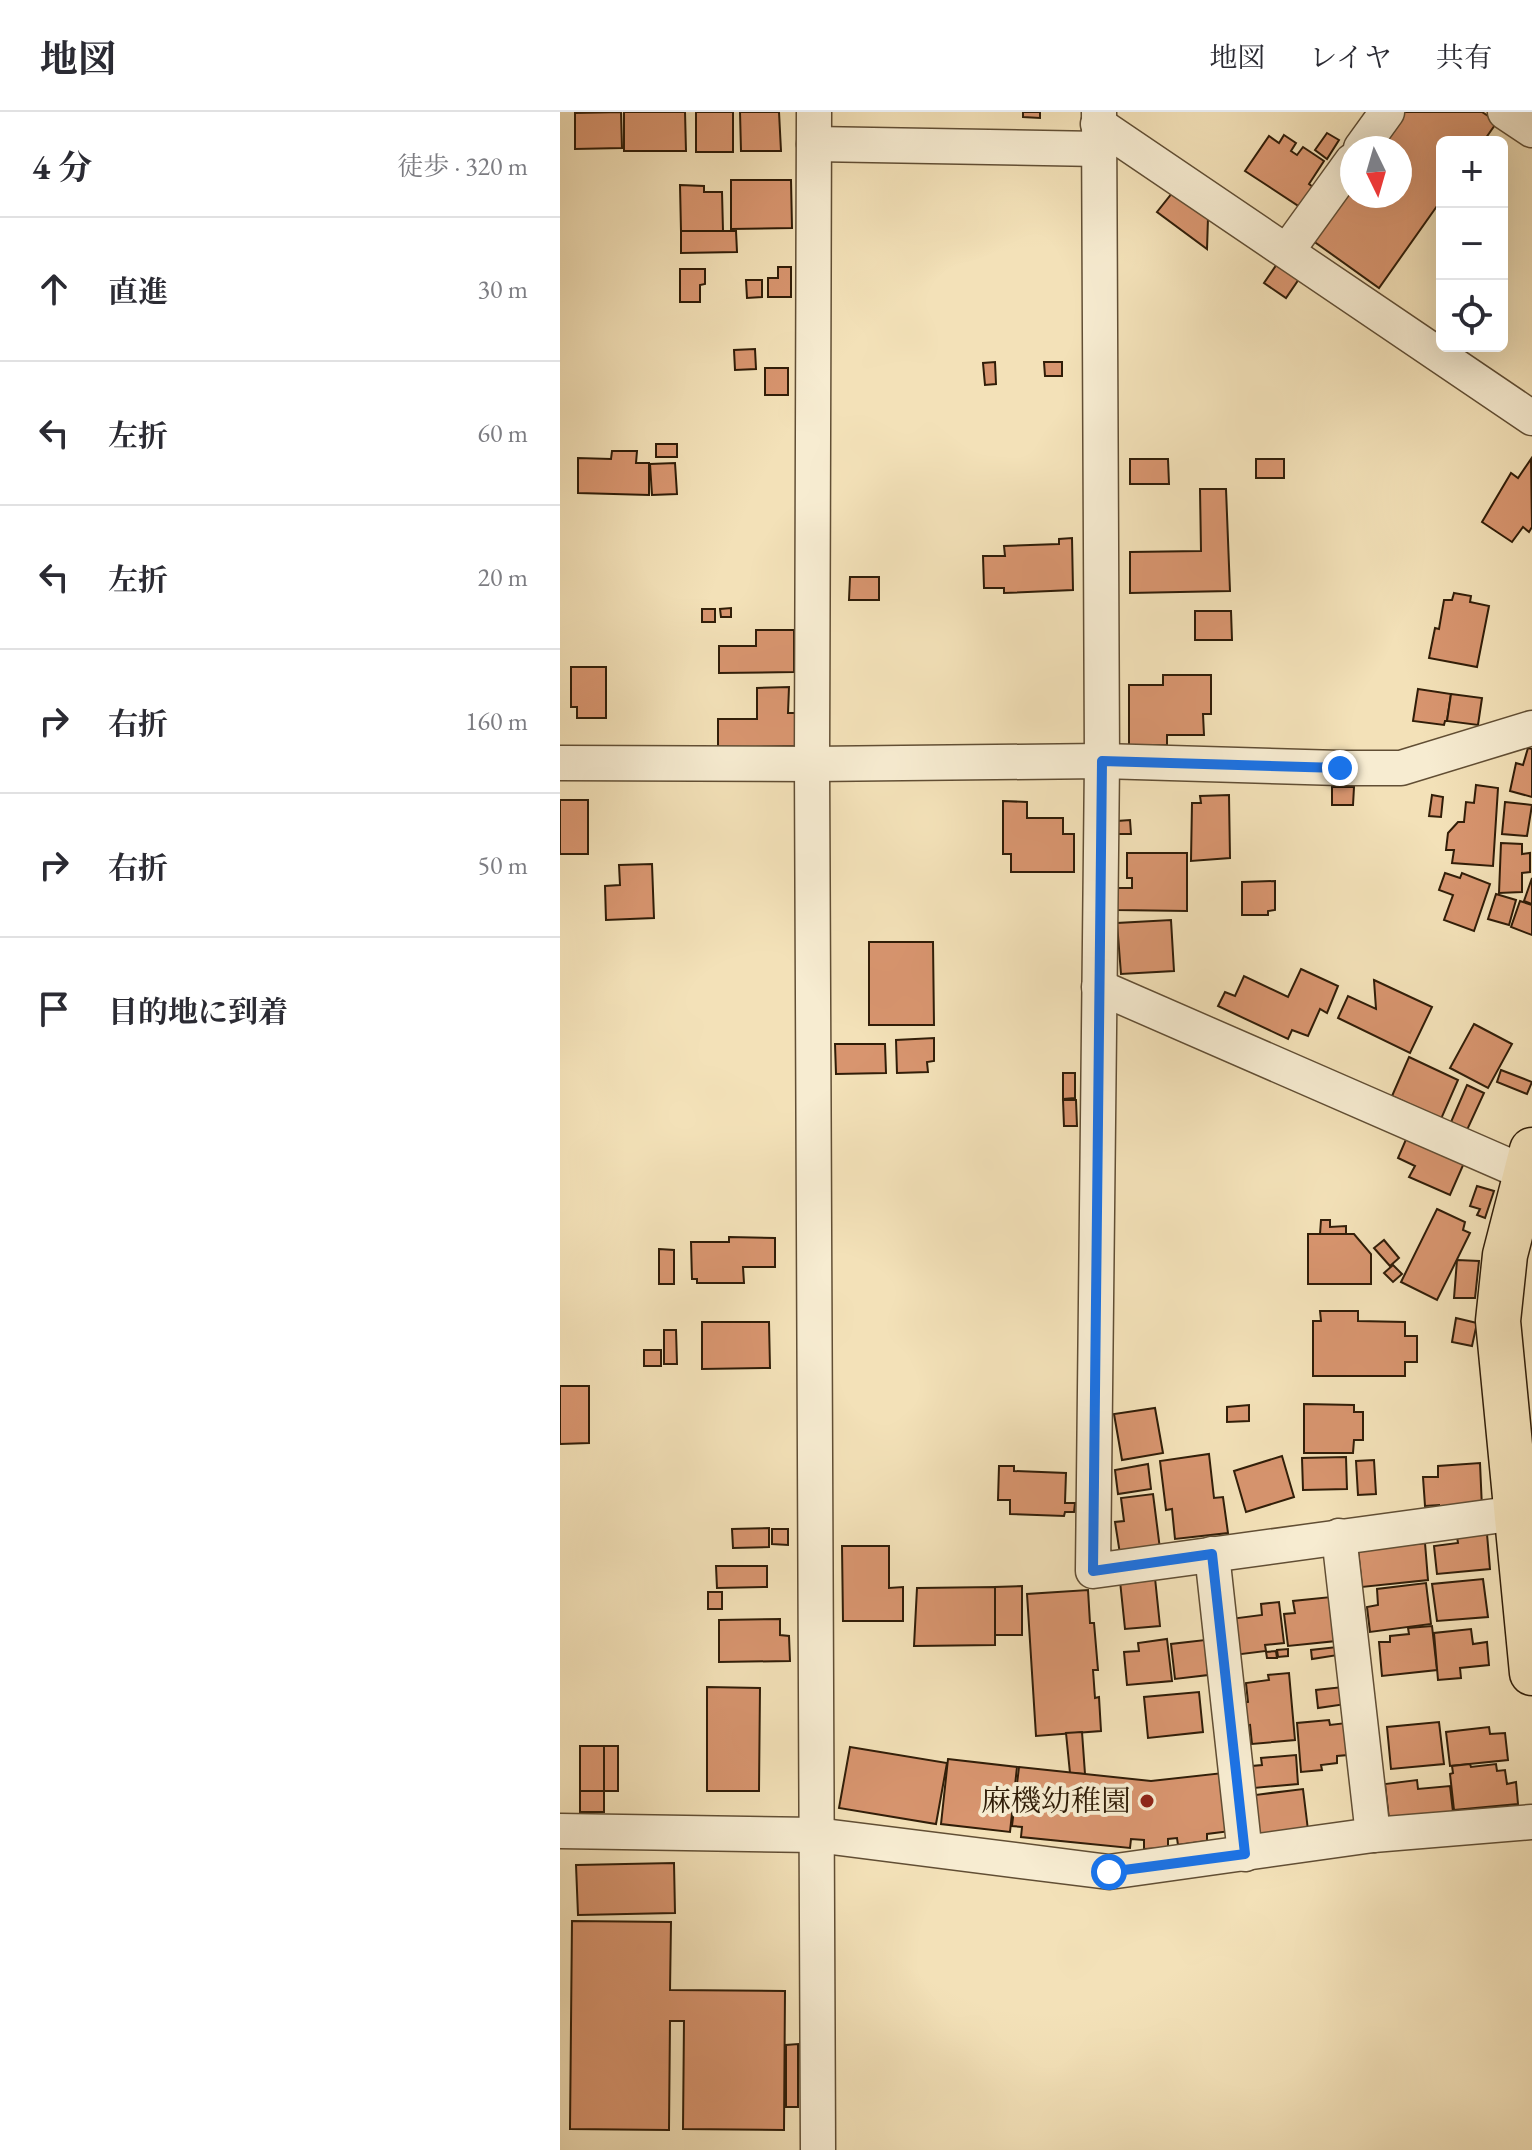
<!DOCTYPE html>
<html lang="ja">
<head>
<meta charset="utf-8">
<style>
	:root { --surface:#fff; --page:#f2f2f3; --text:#2b2b33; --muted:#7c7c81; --line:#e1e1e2 }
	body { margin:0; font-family:"EB Garamond","Noto Serif JP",serif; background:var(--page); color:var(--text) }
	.controls { position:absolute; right:24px; top:24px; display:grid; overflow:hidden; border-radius:12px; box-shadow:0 8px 32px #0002 }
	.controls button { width:72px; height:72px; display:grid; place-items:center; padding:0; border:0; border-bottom:2px solid var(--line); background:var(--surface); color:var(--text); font:40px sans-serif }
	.compass { position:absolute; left:780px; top:24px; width:72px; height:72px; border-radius:50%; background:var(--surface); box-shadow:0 8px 32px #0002; rotate:175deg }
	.stop { position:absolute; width:24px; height:24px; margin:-18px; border:6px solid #1a73e8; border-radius:50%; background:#fff }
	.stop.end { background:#1a73e8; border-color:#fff; box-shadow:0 2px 8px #0008 }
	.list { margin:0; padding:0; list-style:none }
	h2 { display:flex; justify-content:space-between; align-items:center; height:104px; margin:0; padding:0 32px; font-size:34px }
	h2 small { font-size:26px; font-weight:400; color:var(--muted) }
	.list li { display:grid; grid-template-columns:52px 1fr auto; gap:24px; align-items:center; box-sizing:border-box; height:144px; padding:0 32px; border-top:2px solid var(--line) }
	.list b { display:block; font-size:30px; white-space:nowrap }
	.list em { font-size:26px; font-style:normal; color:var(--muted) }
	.icon { flex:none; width:44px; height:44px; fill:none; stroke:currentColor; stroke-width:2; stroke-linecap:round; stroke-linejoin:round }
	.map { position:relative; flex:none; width:972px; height:2038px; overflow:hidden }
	header { display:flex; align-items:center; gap:48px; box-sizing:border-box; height:112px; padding:0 40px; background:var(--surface); border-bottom:2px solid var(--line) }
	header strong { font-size:38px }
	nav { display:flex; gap:44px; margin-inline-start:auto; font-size:28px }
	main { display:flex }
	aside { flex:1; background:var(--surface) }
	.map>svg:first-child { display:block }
	.building { fill:#d8956f; stroke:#301d08; stroke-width:2 }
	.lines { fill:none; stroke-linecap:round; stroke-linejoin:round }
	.street-casing { stroke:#614e34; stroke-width:37 }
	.primary-casing { stroke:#301d08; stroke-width:47 }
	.street { stroke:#f7ecd1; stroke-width:34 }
	.primary { stroke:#f3e1b8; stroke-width:44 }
	.route { stroke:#1a73e8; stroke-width:10 }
	.poi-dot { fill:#8f2418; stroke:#f7ecd1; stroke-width:3 }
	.labels { text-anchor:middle; stroke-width:8; stroke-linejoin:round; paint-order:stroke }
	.poi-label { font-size:30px; fill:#301d08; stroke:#f7ecd1; text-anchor:end }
</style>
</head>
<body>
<header>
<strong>地図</strong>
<nav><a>地図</a><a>レイヤ</a><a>共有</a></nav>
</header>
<main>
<aside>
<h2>4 分<small>徒歩 · 320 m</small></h2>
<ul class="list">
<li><svg class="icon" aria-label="ahead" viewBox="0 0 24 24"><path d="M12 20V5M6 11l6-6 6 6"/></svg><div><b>直進</b></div><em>30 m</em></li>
<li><svg class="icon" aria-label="left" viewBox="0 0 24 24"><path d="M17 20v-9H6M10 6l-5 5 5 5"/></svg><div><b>左折</b></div><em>60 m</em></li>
<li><svg class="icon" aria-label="left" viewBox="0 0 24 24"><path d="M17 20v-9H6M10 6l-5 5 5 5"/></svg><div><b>左折</b></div><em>20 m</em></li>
<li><svg class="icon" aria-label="right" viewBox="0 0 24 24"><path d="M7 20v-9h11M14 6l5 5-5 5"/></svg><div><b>右折</b></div><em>160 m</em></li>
<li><svg class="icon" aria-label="right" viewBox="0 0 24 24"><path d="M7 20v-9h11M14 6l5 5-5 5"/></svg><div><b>右折</b></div><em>50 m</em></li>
<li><svg class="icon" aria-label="arrive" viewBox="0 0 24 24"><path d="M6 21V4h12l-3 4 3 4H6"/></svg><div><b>目的地に到着</b></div></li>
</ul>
</aside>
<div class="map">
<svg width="972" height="2038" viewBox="0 0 972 2038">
	<rect width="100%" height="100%" fill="#f3e1b8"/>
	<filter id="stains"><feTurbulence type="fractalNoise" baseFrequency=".0025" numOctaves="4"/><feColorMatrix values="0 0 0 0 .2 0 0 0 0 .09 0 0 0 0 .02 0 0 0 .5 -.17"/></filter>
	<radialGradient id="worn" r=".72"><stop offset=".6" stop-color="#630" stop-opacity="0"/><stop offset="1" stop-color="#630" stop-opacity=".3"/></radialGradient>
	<g class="building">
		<path d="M61,0l1,36 -47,1v-36z"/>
		<path d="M64,0h61l1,39h-62z"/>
		<rect x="136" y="0" width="37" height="40"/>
		<path d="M180,0h39l2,39h-40z"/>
		<path d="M463,0h17v6l-17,-1z"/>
		<path d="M839,0h83l15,10 -14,20h-41v57l-63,89 -70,-50 43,-60v18h48v-48h-27z"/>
		<path d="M767,21l12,7 -12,19 -12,-9z"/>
		<path d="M724,23l12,8 -5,8 6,4 6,-8 21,14 -15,23 4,3 -13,20 -55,-36 24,-35 10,7z"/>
		<path d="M171,68h60l1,48 -61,1z"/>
		<path d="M120,73l24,1v6h18l1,39h-42z"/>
		<path d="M613,80l35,26 -1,31 -50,-37z"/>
		<path d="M121,119h55l1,21 -56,1z"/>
		<path d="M717,152l22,15 -13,19 -22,-15z"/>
		<path d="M218,155h13v30h-23v-19h10z"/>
		<path d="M120,157h25v15l-5,1v17h-20z"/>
		<path d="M186,168h16v17l-15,1z"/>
		<path d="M195,237l1,20 -21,1 -1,-20z"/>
		<path d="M435,250l1,22 -11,1 -2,-22z"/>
		<path d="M484,250h18v14h-17z"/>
		<rect x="205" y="256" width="23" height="27"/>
		<rect x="96" y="332" width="21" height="13"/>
		<path d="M52,339h25l-1,12h13v32l-71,-2v-35l33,1z"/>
		<path d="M570,347h38l1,25h-39z"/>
		<rect x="696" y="347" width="28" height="19"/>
		<path d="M971,347l1,68 -3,5 -6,-5 -11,15 -30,-20 29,-49 7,5z"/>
		<path d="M115,351l2,31 -25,1 -2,-31z"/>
		<path d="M640,377h26l4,102 -100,2v-41l71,-1z"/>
		<path d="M512,426l1,52 -69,3v-5h-20l-1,-32h22l-1,-10 55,-2v-5z"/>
		<path d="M290,465h29v23h-30z"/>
		<path d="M894,481l17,3 -1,6 19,4 -12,61 -48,-9 6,-30 4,1 5,-29h8z"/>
		<path d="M171,496v9h-10l-1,-8z"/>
		<rect x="142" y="497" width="13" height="13"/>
		<path d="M635,499h36l1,29h-37z"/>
		<path d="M196,518h38v42l-75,1v-27h37z"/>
		<path d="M11,555h35v51h-29v-11h-6z"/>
		<path d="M603,563h48v39h-8l1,21h-37v10l-38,1v-61h34z"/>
		<path d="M229,575l-1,26h7v33l-77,2v-29h39v-31z"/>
		<path d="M858,577l33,5 -4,27h-2l-1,4 -31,-4z"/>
		<path d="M891,582l31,4 -4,27 -31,-4z"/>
		<path d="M968,636l4,1v48l-22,-6 6,-28 7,2z"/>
		<path d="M916,673l22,3 -5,78 -41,-3 2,-13h-8l2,-17 10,-11h6l2,-20 8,1z"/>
		<path d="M772,675h22l-1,18h-21z"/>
		<path d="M669,683l1,63 -39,3 1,-58h9l-1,-7z"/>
		<path d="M872,683l11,2 -2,20 -12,-1z"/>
		<rect x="0" y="688" width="28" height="54"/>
		<path d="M443,689l24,1v16h36v16h11v38h-63v-18h-8z"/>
		<path d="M945,690l27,3 -5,31 -25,-2z"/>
		<path d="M570,708l1,14h-13l-1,-13z"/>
		<path d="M941,731l21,1v10l8,-1v19l-8,1v19l-23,1z"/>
		<path d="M567,741h60v58l-71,-1 1,-22h15v-10h-5z"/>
		<path d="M92,752l2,54 -48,2 -1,-34 15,-1 -1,-20z"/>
		<path d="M885,761l15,5 2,-5 28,11 -16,47 -30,-11 9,-25 -14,-5z"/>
		<path d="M972,766v26l-8,-3z"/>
		<path d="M715,769v29l-7,1v4h-26v-33z"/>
		<path d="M936,782l20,6 -7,25 -21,-6z"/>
		<path d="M960,789l12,4v30l-21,-8z"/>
		<path d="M611,808l3,51 -53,3 -4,-51z"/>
		<path d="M309,830h64l1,83h-65z"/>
		<path d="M741,857l37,17 -11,27 -7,-4 -12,27 -16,-6 -4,9 -70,-33 7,-14 10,4 9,-20 44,21z"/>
		<path d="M814,868l58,27 -22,46 -72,-35 10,-22 28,13z"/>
		<path d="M914,912l38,20 -24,44 -38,-20z"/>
		<path d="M374,926v23l-7,1 1,10 -31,1 -1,-33z"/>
		<path d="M275,932h50l1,29 -50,1z"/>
		<path d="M849,945l49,23 -17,39 -49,-23z"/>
		<path d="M941,958l31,12 -5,12 -30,-12z"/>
		<path d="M503,961h12v25l-12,1z"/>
		<path d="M907,973l17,8 -17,37 -16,-8z"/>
		<path d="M503,988h13l1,26h-13z"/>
		<path d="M847,1025l57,26 -14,32 -41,-18 6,-11 -17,-8z"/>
		<path d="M917,1074l17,5 -9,27 -8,-3 3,-6 -10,-3z"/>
		<path d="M877,1097l28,13 -2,8 7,3 -33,67 -36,-18z"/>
		<path d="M761,1108h9v7l16,-1v8h-26z"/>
		<path d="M748,1122h46l17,20v30h-63z"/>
		<path d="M169,1125l46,1v29h-32l1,16h-47v-4h-5l-1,-37h38z"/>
		<path d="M824,1128l15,18 -9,8 -16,-18z"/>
		<path d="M99,1137l15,1v34h-15z"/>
		<path d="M897,1148l22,1 -4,37h-21z"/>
		<path d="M833,1153l9,9 -9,8 -9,-9z"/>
		<path d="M760,1199h38v10l47,1v14h12v26h-12v14h-92v-55h8z"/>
		<path d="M896,1206l21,5 -5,23 -20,-4z"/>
		<path d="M142,1210h67l1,46 -68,1z"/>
		<path d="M104,1218h12l1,34h-13z"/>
		<rect x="84" y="1238" width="17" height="16"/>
		<path d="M0,1274h29v57l-29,1z"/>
		<path d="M744,1292l50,1v7h9v28h-9l-1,13h-49z"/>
		<path d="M689,1293v16l-22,1v-15z"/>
		<path d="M595,1296l8,45 -41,7 -8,-46z"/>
		<path d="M649,1342l5,44 9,-1 5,36 -53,6 -3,-30 -6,1 -6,-49z"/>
		<path d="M722,1344l12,41 -48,15 -12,-41z"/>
		<path d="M786,1345l1,32 -44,1 -1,-32z"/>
		<path d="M814,1348l2,34 -18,1 -2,-34z"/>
		<path d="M920,1351l2,45 -43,1v-4l-14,1 -2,-29h15v-11z"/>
		<path d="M588,1352l3,25 -33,5 -3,-24z"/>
		<path d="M439,1354h15v5l52,2 -1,30h10l-1,9h-9l-1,4 -54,-2v-14h-12z"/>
		<path d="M593,1382l7,55 -40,5 -5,-32 9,-1 -3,-23z"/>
		<path d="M209,1416v19l-36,1 -1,-19z"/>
		<path d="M212,1417h16v16l-16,-1z"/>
		<path d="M927,1422l3,35 -53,5 -3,-28 24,-3 -1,-6z"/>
		<path d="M865,1431l3,37 -66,7 -4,-37z"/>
		<path d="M282,1434h47v42l14,-1v34h-60z"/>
		<path d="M156,1454h51v21l-50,1z"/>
		<path d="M595,1466l5,48 -35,3 -5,-48z"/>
		<path d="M923,1467l5,38 -51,4 -5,-37z"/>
		<path d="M866,1471l5,41 -61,8 -3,-25 11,-2 -1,-16z"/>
		<path d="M462,1474v49h-27v-48z"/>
		<path d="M435,1475v58l-81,1 3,-58z"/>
		<path d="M528,1478l2,33h4l4,47h-5l2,28 4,-1 2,34 -65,5 -9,-142z"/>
		<rect x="148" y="1480" width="14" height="17"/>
		<path d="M771,1485l5,44 -48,5 -4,-32 11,-1 -2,-12z"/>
		<path d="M719,1490l5,41 -19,2 1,6 -32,4 -4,-36 32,-4 -1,-11z"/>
		<path d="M220,1507v16l9,1 1,25 -71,1v-42z"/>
		<path d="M872,1514l5,44 -55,6 -3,-34h11v-6l19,-2 -1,-6z"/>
		<path d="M911,1517l2,15 14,-2 2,23 -29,3 1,10 -23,2 -4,-47z"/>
		<path d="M607,1527l5,42 -45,4 -3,-33 15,-1 -1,-8z"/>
		<path d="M645,1528l3,35 -33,4 -4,-35z"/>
		<path d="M777,1535l1,8 -26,4 -1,-9z"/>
		<path d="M728,1537v7l-10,1 -1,-7z"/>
		<path d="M716,1539l1,7h-10l-1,-6z"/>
		<path d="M729,1561l6,67 -43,4 -2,-19 -6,1 -2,-23 6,-1 -2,-19 23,-3 -1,-5z"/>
		<path d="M147,1575l53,1 -1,103h-52z"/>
		<path d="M783,1575l3,17 -28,4 -2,-18z"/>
		<path d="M639,1580l4,40 -55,6 -4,-41z"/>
		<path d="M769,1608l1,5 16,-2 2,32 -11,1v7l-16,2 1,5 -21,2 -4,-49z"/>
		<path d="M879,1610l5,42 -53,5 -4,-42z"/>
		<path d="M929,1615l1,7 15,-1 3,27 -58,6 -4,-34z"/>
		<path d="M522,1620l3,42 -15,-1 -4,-40z"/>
		<rect x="20" y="1634" width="24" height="45"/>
		<rect x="44" y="1634" width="14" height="45"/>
		<path d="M290,1635l97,16 -11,61 -97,-16z"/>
		<path d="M736,1643l2,29 -44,4 -2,-22 10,-1 -1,-7z"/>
		<path d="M388,1647l69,8 -7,65 -69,-8z"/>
		<path d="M910,1652l1,3 25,-3 1,7 8,-1 2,14 9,-2 2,22 -64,6 -4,-36 3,-1 -1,-7z"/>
		<path d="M459,1655l132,14 72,-8 8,58 -24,3v7l-29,4 -1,-7 -9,1v9l-24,1v-9l-13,-1 -1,9 -109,-11 1,-10 -10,-1z"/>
		<path d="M857,1668l1,9 32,-3 3,26 -64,7 -4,-35z"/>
		<path d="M743,1677l5,41 -49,5 -4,-40z"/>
		<rect x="20" y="1679" width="24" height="21"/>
		<path d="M114,1751l1,50 -97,2 -2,-50z"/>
		<path d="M12,1809l99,1 -1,68 115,1 -1,139 -101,-1 1,-108h-14l-1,109 -99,-1z"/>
		<path d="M238,1932v63h-12v-62z"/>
	</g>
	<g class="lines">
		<g class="street-casing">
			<g id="street">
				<path d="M254,0l-2,652 6,1386"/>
				<path d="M539,0l3,649 -9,810 424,-58"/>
				<path d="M945,0l27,18"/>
				<path d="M538,12l434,294"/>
				<path d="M254,32l285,5"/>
				<path d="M801,36l26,-36"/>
				<path d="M727,139l65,-90"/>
				<path d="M0,651l252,1 290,-3 238,7h61l131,-40"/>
				<path d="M539,875l433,189"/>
				<path d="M779,1424l34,299"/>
				<path d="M652,1442l33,300"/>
				<path d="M0,1719l256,4 293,37 264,-37 159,-13"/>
			</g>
		</g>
		<g class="primary-casing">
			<path id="primary" d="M972,1038l-27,105 -7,66 34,352"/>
		</g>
		<use href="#street" class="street"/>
		<use href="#primary" class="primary"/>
	</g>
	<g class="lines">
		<path class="route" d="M549,1760l136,-18 -33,-300 -119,17 9,-810 238,7"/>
	</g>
	<circle class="poi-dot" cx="587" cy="1689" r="8"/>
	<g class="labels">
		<g class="poi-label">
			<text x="571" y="1699">麻機幼稚園</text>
		</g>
	</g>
	<rect width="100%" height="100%" filter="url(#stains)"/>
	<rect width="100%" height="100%" fill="url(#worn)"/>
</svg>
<div class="controls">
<button>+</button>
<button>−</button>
<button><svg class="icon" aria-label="locate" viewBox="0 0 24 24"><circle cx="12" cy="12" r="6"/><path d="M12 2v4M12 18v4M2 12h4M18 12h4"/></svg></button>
</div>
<svg class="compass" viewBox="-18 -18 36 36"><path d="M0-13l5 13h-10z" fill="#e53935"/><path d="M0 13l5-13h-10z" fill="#7c7c81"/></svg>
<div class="stop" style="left:549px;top:1760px"></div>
<div class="stop end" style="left:780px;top:656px"></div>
</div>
</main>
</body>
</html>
